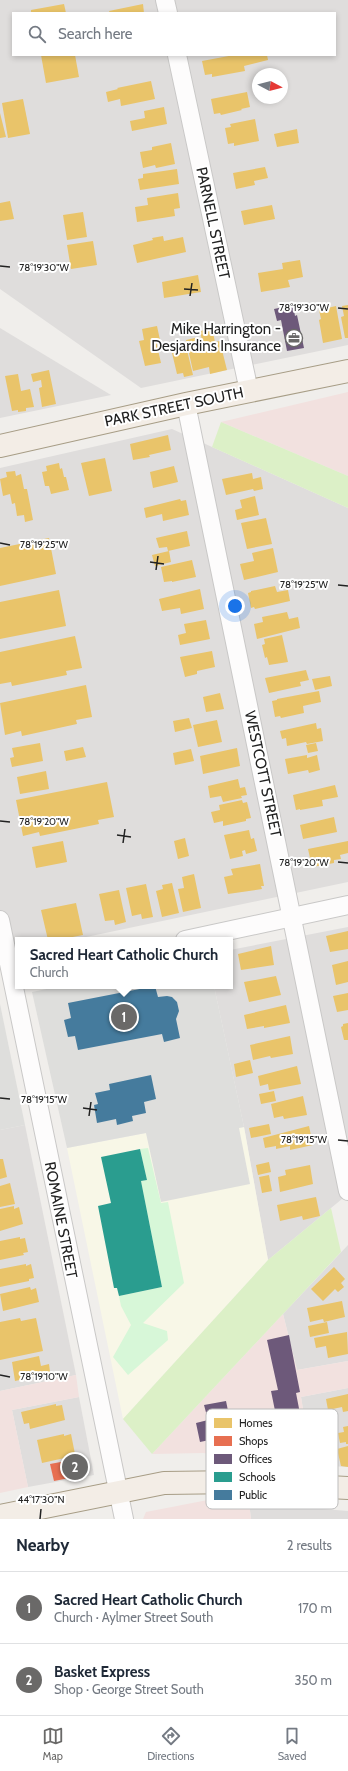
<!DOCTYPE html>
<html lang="en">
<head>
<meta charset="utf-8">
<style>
	:root { --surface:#fff; --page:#f6f6f7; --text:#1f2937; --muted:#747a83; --line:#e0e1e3; --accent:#6a6968 }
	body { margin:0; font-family:Cabin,sans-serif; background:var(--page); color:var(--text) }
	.compass { position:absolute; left:252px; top:68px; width:36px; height:36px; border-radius:50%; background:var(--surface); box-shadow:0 2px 6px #0003; rotate:97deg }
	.you { position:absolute; left:235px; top:606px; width:14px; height:14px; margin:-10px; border:3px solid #fff; border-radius:50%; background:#1a73e8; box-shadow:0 0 0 6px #1a73e833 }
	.badge { display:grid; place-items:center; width:26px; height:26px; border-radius:50%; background:var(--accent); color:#fff; font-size:13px; font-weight:700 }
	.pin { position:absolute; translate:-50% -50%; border:2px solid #fff; box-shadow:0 1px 4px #0006 }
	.popup { position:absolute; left:15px; top:937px; width:218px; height:52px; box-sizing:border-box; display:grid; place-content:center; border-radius:0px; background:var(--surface); filter:drop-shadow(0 1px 3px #0005); font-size:13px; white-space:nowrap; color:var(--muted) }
	.popup b { font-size:15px; color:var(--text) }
	.popup::after { content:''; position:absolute; left:50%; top:100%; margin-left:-8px; border:8px solid transparent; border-top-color:var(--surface) }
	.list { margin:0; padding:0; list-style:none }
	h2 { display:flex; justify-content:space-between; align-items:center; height:52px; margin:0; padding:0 16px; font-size:17px }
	h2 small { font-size:13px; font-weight:400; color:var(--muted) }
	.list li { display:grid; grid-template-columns:26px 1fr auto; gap:12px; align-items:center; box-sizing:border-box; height:72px; padding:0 16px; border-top:1px solid var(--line) }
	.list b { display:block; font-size:15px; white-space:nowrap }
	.list p { margin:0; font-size:13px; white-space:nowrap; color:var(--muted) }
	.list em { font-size:13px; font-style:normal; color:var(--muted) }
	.icon { flex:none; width:22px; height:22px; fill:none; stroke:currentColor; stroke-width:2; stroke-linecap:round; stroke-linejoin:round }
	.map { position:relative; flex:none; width:348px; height:1519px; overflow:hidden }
	.search { position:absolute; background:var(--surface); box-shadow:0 2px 6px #0003; left:12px; right:12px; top:12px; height:44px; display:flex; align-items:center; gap:10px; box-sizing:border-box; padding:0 14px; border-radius:0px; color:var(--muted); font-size:15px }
	.sheet { height:196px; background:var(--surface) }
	nav { display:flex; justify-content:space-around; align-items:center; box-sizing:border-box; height:56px; border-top:1px solid var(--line); background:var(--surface); font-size:11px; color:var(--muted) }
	nav a { display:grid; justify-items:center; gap:2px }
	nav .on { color:var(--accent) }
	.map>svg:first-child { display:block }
	.residential { fill:#dfdddc; fill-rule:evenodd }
	.commercial { fill:#f2e1df }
	.education { fill:#f8f7e7 }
	.religious { fill:#dededc }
	.grass { fill:#dcf0c7 }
	.park { fill:#d7f7d8 }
	.homes { fill:#e9c46a }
	.shops { fill:#e76f51 }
	.offices { fill:#6d597a }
	.schools { fill:#2a9d8f }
	.public { fill:#457b9d }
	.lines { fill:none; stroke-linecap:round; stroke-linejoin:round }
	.minor-casing { stroke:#c9c8c7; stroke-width:20 }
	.major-casing { stroke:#a79d86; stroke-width:24 }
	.minor { stroke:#fdfcfc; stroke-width:18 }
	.major { stroke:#f3ede6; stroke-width:22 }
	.ticks { fill:none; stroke:#222; stroke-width:1.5 }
	.labels { text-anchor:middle; stroke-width:4; stroke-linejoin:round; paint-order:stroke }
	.street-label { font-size:15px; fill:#222; stroke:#fff }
	.poi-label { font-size:15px; fill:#222; stroke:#fff; text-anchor:end }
	.key { fill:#fff; stroke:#bdbdbd; stroke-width:1 }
	.key-label { font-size:11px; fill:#222 }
	.ticks-label { font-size:10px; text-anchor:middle; fill:#222; stroke:#fff; stroke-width:4; stroke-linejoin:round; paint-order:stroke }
</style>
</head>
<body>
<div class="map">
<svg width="348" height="1519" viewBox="0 0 348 1519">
	<rect width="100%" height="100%" fill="#f0eeeb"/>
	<g class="residential">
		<path d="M0,0h348v345l-207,43 -141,-99zM13,13h322v42h-322zM258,74h24v24h-24z"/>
		<path d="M0,328l111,67 -111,23z"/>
		<path d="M172,429l176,79v374l-276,58h-54v11l-18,4v-487z"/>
		<path d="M348,927v267l-80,66 -24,-133 -30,-141h16v-36z"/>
		<path d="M25,1125l51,250 -76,16v-261z"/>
		<path d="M348,1245v116l-51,9 -14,-56z"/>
		<path d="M348,1388v79l-36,-2 -11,-68z"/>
		<path d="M79,1397l15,78 -66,12 -16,-77z"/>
		<path d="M249,1503l99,8v8h-97z"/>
	</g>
	<g class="commercial">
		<path d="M348,392v84l-127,-54z"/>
		<path d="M283,1314l14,56 51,-9v27l-47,9 11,68 -109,-12 -51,1z"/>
		<path d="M76,1375l3,22 -67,13 16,77 -28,6v-102z"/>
		<path d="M218,1498l31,5 2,16h-108l3,-7z"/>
	</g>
	<path class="education" d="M244,1127l24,133 -145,159 -56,-271 79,-15 4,14z"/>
	<g class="religious">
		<path d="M61,986h153l30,141 -5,1 11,56 -89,18 -15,-69 -79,15 -35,-156z"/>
		<path d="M0,1004l25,121 -25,5z"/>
	</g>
	<g class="grass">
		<path d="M221,422l127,54v32l-136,-61z"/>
		<path d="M331,1208l10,44 -189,202 -29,-35 145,-159z"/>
	</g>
	<path class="park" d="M148,1148l13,55 7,-1 16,81 -41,40 24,8 1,9 -40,35 -15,-18 18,-32 -10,-19 -2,-10 43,-9 -21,-106 6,-1 -7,-31z"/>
	<g class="homes">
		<path d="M64,4l2,9h-35v-3z"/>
		<path d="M143,4l1,9h-34l-1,-2z"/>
		<path d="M41,55h34l4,22 -33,6z"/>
		<path d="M234,55h33l1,5 -24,6 1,5 -33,6v-3l-7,1 -3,-14z"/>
		<path d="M151,81l4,18 -34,7 -1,-7 -12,3 -2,-10 12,-3 -1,-1z"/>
		<path d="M247,92l3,15 -9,2 1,1 -21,5 -1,-2 -6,1 -3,-15z"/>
		<path d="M23,99l7,35 -22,4 -6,-35z"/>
		<path d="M164,107l3,17 -35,7 -2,-10 15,-3 -1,-7z"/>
		<path d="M0,113l6,24 -6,1z"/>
		<path d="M255,119l4,22 -25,5v-3l-6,1 -3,-16 6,-1 -1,-3z"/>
		<path d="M297,129l2,14 -22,4 -3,-13z"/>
		<path d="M171,143l4,21 -19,4 -1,-3 -12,3 -3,-16 12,-2v-3z"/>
		<path d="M265,167l3,11 -14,3 1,4 -19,4 -3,-16z"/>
		<path d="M177,169l2,15 -39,6 -2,-11 5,-1v-4z"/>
		<path d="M178,193l2,15 -6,1 1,7 -38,6 -2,-15 13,-2 -1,-7z"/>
		<path d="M10,201l4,18 -14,2v-18z"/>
		<path d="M272,205l3,14 -31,6 -3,-14z"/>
		<path d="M83,212l4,25 -20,3 -4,-25z"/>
		<path d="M163,236l1,5 19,-4 3,15 -49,11 -4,-18 20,-5 -1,-2z"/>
		<path d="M93,241l4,24 -26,4 -4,-24z"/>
		<path d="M300,260l3,17 -15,3 2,7 -29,5 -3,-19 25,-4 -1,-6z"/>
		<path d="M198,275l3,17 -37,6 -2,-16z"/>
		<path d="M348,305v33h-3l-4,-21 3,-1 -2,-10z"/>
		<path d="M336,306l6,33 -19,4 -4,-23 2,-1 -2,-9z"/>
		<path d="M157,326l3,14 -4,1 5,22 -16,3 -6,-25 5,-1 -2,-11z"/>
		<path d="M212,328l3,14 5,-1 1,5 6,24 -17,4 -1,-7 -16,4 -7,-31 13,-3 1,9 3,-1 -3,-14z"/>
		<path d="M187,350l6,25 -9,2 -1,-4 -6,1 -5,-21z"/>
		<path d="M49,370l7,34 -14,3 -3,-19 3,-1 -1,-7 -8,2 -2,-8z"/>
		<path d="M18,374l3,17 9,-2 4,18 -8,1v3l-8,1v-2l-6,1 -7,-35z"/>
		<path d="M168,435l3,15 -22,5 1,2 -17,3 -3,-16z"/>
		<path d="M105,458l7,33 -23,5 -8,-33z"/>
		<path d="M59,463l1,6 2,-1 2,9h2l3,13 -18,4 -2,-8h-4l-3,-14 5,-1 -1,-5z"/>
		<path d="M174,466l4,16 -25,6 -3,-16z"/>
		<path d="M15,471l1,5 5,-2 3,15h3l6,31 -8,2 -1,-7 -7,1 -2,-13 -3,1 -2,-10 -7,2 -3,-17 7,-2 -1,-5z"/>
		<path d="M252,473l1,6 8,-2 2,12 -9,2 -1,-2 -27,6 -4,-16z"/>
		<path d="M255,496l4,19 -22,5 -2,-10 7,-2 -2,-8z"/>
		<path d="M180,499l1,2 5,-1 3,15 -26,6 -1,-7 -16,4 -2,-10z"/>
		<path d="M266,518l6,26 -25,5 -6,-26z"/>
		<path d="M187,531l3,15 -22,5 -1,-4 -8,1 -3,-10z"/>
		<path d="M49,538l7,36 -56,12v-38z"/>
		<path d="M273,548l5,24 -34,8 -4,-16 14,-3 -2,-8z"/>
		<path d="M169,551l2,11 -16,4 -3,-11z"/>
		<path d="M192,560l4,17 -24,5v-1l-8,1 -3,-15z"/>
		<path d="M275,586l2,6 11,-2 2,11 -35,8 -1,-2 -3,1 -3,-15 3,-1v-1z"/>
		<path d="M200,589l4,20 -23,5 -1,-6 -18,3 -3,-12z"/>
		<path d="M59,590l7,36 -66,13v-37z"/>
		<path d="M287,612l2,7 9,-2 2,11 -43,11 -3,-15 9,-2 -1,-5z"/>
		<path d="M206,620l4,19 -30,6 -2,-10 8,-2 -2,-9z"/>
		<path d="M282,635l6,27 -19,3 -2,-8 -2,1 -3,-13 3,-1 -1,-5z"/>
		<path d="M75,636l7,32 -16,3 1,4 -55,11 -1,-4 -11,2v-32z"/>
		<path d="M212,651l3,16 -18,4v3l-12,3 -5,-20z"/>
		<path d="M306,670l3,10 -9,2 1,4 -32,7 -4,-15z"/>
		<path d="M330,676l2,10 -17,4 -3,-11z"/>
		<path d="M86,685l6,32 -16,3 1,4 -55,12 -1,-5 -16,4 -5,-32z"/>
		<path d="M319,691l2,11 -18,4 1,7 -23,5 -1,-2 -5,1 -3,-16 5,-1v-1z"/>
		<path d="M220,693l4,16 -18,3 -3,-15z"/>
		<path d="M189,718l3,10 -17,4 -2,-11z"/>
		<path d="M217,720l5,22 -24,5 -5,-22z"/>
		<path d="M316,723l1,6 4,-1 2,13 -16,3 -1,-2 -19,4 -1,-8 -4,1 -2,-8z"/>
		<path d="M40,743l3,18 -31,6 -2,-9 4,-1 -2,-9z"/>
		<path d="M316,743l2,8 -10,2 -2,-8z"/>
		<path d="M83,747l3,10 -20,4 -2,-10z"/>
		<path d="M237,748l3,18 -37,8 -3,-18z"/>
		<path d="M191,749l3,12 -19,4 -2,-12z"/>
		<path d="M307,755v3l10,-3 3,15 -11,3 -1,-3 -20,4 -3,-15z"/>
		<path d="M46,771l3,18 -29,5 -3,-17z"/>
		<path d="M238,779l2,9 5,-1 2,8 -6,1 1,2 -19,4 -2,-6 -11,2 -2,-12z"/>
		<path d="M107,782l7,35 -16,3 1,4 -59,12 -1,-4 -16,4 -7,-36z"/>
		<path d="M335,785l3,12 -16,3 1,6 -23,4v-1l-4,1 -3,-15z"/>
		<path d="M242,800l1,3 4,-1 4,16 -5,1v2l-23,5v-5l-9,2 -3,-11 9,-2 -1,-5z"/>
		<path d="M334,817l3,15 -34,7 -3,-14z"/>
		<path d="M249,830l2,9 3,-1 3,13 -11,3 -1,-4 -3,1 1,5 -13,3 -6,-24z"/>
		<path d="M185,838l4,18 -11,3 -4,-18z"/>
		<path d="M63,841l4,21 -31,6 -4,-21z"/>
		<path d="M348,841v12l-8,2 1,4 -7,1v3l-22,4 -4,-18z"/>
		<path d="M260,864l4,22h-3l1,3 -34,5 -4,-17 9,-2 -2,-6z"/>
		<path d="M194,874l7,34 -18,4 -5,-23 6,-1 -2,-11z"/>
		<path d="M172,883l7,30 -17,4 -6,-26 7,-2 -1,-4z"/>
		<path d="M146,884l7,33 -11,2 -1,-5 -9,2 -6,-28z"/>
		<path d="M119,890l7,32 -11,3 -1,-5 -9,1 -6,-27z"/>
		<path d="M76,903l7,32 -26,5h-9l-7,-30z"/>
		<path d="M348,931v18l-18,3 -4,-16z"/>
		<path d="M271,946l3,19 -33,5 -3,-16z"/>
		<path d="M348,961v21l-12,3 -4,-20z"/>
		<path d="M276,976l5,19 -32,7 -5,-20z"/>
		<path d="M348,993v17l-11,2 -4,-16z"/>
		<path d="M286,1005l4,18 -26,5v-2l-17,3 -3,-14z"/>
		<path d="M348,1023v17h-4l-3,-13 2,-1v-2z"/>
		<path d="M290,1036l3,18 -22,4 -1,-2 -17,4 -3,-15z"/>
		<path d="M250,1060l3,13 -17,4 -2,-13z"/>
		<path d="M297,1066l4,18 -32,6 -1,-6 -8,2 -2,-10z"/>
		<path d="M274,1091l2,10 -15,3 -2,-10z"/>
		<path d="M303,1096l4,19 -23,4 -1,-3 -9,2 -3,-14z"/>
		<path d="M269,1124l2,10 -20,4 -2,-10z"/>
		<path d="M309,1126l4,19 -23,5v-4l-14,3v-3l-11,2 -2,-10z"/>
		<path d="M0,1159h3l4,18 -7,2z"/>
		<path d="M269,1162l2,10 -13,3 -2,-10z"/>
		<path d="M310,1165l3,19 -33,8 -2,-15 8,-2 -1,-5z"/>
		<path d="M269,1175l3,16 -10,2 -3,-16z"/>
		<path d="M10,1183l5,21 -15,3v-21z"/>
		<path d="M316,1197l4,19 -17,4 -1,-4 -22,5 -3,-16z"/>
		<path d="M14,1206v3l5,-2 4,17 -23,7v-22z"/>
		<path d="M20,1237v2l5,-1 3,14 -5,1 1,2 -24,5v-19z"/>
		<path d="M26,1264v2l5,-2 3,14 -5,1v2l-29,6v-18z"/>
		<path d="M334,1267l11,12 -4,4 3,4 -6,5 -3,-3 -12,12 -12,-12z"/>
		<path d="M30,1287l1,3 5,-2 3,14 -36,9 -3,-17z"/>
		<path d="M342,1301l3,16 -21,5 -1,-3 -13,3 -3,-14z"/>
		<path d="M20,1318l1,3 15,-3 7,33 -43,9v-38z"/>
		<path d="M327,1322l2,11 -19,4 -2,-11z"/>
		<path d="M347,1332l1,22 -20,4 -2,-12 -10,2 -2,-10z"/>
		<path d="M39,1356l2,10 8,-2 1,8 -7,1v2l-28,6 -3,-19z"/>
		<path d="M348,1394v17l-5,1 -1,-5 -14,3 -2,-11z"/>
		<path d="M56,1404v2l6,-1 3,15 -35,9 -1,-6 -5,1 -3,-12z"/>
		<path d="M329,1416l1,11 -19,4 -2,-11z"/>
		<path d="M348,1426v18h-2v-2l-6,1 -2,-10 6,-1 -1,-5z"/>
		<path d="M64,1434v2l7,-2 4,20 -7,2 1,1 -27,6 -5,-23z"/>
		<path d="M348,1446v21l-7,-1 -4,-17z"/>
	</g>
	<g class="shops">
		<path d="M326,1431l7,35 -17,-2 -4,-24 5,-1 -1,-7z"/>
		<path d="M82,1458l3,17 -31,6 -4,-17z"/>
	</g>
	<g class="offices">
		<path d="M293,305l2,11 2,-1 7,33 -17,3 -6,-31 -4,1 -3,-12z"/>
		<path d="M289,1335l11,57 -4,1 12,62 -23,5 -14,-69 7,-1 -11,-50z"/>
		<path d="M226,1401l7,34 -33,7 -4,-19 12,-3 -4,-15z"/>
	</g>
	<path class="schools" d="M140,1149l7,31 -6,1 21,106 -43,9 -2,-8h-3l-16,-82 13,-3 -10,-46z"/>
	<g class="public">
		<path d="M155,986l3,11 9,-1 5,1 5,5 2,9 -3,8 4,19 -16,4 -2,-8 -84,16 -3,-14 -7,1 -4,-17 7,-2 -3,-15z"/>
		<path d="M151,1075l5,24 -12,3 2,11 -14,3 1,5 -16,4 -1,-6 -19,4 -3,-18 4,-1 -3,-11 15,-3 -1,-6z"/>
	</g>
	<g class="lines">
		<g class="minor-casing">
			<g id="minor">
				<path d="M165,0l3,13"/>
				<path d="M177,55l72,336"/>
				<path d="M186,404l162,787"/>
				<path d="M0,920l124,599"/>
				<path d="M185,940l163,-35"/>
			</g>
		</g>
		<g class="major-casing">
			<g id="major">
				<path d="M0,446l186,-42 162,-33"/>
				<path d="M0,1516l164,-33 73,-1 111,6"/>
			</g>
		</g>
		<use href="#minor" class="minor"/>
		<use href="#major" class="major"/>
	</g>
	<path class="ticks" d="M0,266l10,1M184,289l14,1M190,296l2,-13M338,308l10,1M0,543l10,2M150,562l14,2M156,570l2,-14M338,585l10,1M0,821l10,1M117,835l14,2M123,843l2,-14M338,862l10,1M0,1098l10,1M83,1108l14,2M89,1116l2,-14M338,1140l10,1M0,1375l10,2M40,1519l1,-10"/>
	<defs>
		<g id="office-ring" transform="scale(0.9)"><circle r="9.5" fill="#fff" stroke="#6a6968" stroke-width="1.5"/><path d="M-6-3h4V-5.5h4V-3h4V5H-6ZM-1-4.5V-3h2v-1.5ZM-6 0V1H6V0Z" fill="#6a6968"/></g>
	</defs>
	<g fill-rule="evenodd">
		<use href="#office-ring" x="294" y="338"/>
	</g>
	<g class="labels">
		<g class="street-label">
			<text transform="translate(213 223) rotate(78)" y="5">PARNELL STREET</text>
			<text transform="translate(174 407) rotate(-12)" y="5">PARK STREET SOUTH</text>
			<text transform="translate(263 774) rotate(78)" y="5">WESTCOTT STREET</text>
			<text transform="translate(61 1220) rotate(79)" y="5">ROMAINE STREET</text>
		</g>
		<g class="poi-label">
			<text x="281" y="334">Mike Harrington -<tspan x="281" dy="17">Desjardins Insurance</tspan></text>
		</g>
	</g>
	<rect x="206" y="1409" width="132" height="100" rx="6" class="key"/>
	<rect x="214" y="1418" width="18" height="10" fill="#e9c46a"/>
	<rect x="214" y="1436" width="18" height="10" fill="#e76f51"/>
	<rect x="214" y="1454" width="18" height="10" fill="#6d597a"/>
	<rect x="214" y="1472" width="18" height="10" fill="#2a9d8f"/>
	<rect x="214" y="1490" width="18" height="10" fill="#457b9d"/>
	<g class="key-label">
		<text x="239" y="1427">Homes</text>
		<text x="239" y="1445">Shops</text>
		<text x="239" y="1463">Offices</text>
		<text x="239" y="1481">Schools</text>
		<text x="239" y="1499">Public</text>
	</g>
	<g class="ticks-label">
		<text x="44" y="271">78°19'30"W</text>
		<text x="304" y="311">78°19'30"W</text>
		<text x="44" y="548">78°19'25"W</text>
		<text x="304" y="588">78°19'25"W</text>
		<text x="44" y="825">78°19'20"W</text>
		<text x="304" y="866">78°19'20"W</text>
		<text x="44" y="1103">78°19'15"W</text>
		<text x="304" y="1143">78°19'15"W</text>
		<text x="44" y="1380">78°19'10"W</text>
		<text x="41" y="1503">44°17'30"N</text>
	</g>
</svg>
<svg class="compass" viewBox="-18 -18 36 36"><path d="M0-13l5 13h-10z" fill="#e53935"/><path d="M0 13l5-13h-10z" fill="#747a83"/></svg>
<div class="you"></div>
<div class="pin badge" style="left:124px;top:1017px">1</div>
<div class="popup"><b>Sacred Heart Catholic Church</b>Church</div>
<div class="pin badge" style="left:75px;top:1467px">2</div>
<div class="search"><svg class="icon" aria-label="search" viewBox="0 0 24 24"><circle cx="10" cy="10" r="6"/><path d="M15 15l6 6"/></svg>Search here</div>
</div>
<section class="sheet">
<h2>Nearby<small>2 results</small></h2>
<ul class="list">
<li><span class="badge">1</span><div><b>Sacred Heart Catholic Church</b><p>Church · Aylmer Street South</p></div><em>170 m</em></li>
<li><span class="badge">2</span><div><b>Basket Express</b><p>Shop · George Street South</p></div><em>350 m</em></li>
</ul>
</section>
<nav>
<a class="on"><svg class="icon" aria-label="map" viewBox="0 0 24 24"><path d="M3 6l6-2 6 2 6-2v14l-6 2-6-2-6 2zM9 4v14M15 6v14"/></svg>Map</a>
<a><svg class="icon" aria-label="directions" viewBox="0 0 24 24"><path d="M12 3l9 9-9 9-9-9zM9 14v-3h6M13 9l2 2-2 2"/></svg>Directions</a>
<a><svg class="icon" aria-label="saved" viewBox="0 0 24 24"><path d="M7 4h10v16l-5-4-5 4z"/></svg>Saved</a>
</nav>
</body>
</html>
